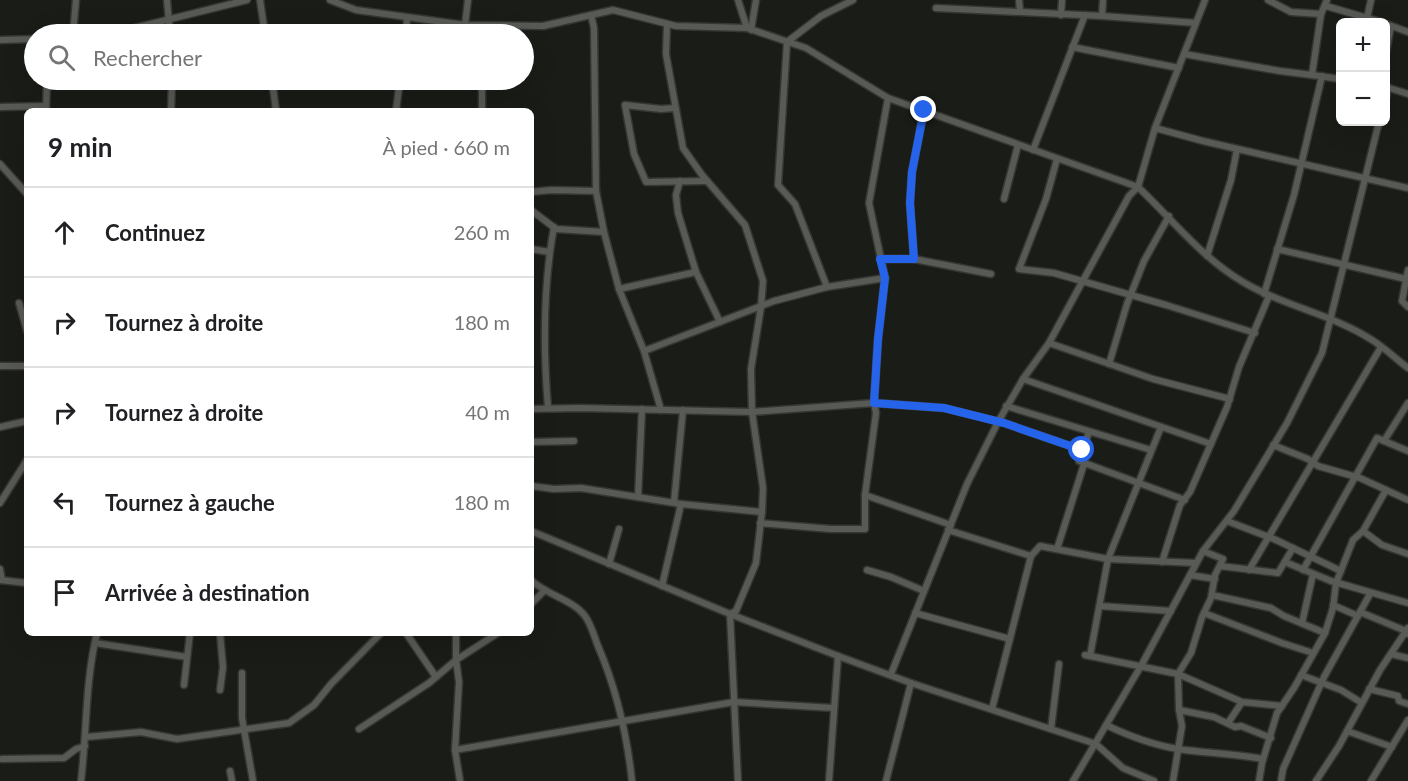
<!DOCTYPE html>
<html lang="fr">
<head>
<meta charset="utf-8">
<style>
	:root { --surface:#fff; --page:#f2f2f2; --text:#202124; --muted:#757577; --line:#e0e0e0 }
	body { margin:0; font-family:Lato,sans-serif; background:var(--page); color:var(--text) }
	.controls { position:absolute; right:18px; top:18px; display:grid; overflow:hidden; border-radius:9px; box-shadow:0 6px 24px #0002 }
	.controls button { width:54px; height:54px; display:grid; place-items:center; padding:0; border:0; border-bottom:2px solid var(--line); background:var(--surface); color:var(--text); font:30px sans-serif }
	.stop { position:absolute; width:18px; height:18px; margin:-14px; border:4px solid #2563eb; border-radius:50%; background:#fff }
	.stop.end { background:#2563eb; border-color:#fff; box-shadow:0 2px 6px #0008 }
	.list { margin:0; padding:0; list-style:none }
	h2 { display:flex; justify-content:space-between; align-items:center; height:78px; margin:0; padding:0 24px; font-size:26px }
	h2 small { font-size:20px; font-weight:400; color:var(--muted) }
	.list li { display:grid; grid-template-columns:39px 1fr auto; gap:18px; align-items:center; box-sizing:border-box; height:90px; padding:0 24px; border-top:2px solid var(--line) }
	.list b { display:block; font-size:22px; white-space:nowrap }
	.list em { font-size:20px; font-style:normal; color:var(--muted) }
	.icon { flex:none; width:33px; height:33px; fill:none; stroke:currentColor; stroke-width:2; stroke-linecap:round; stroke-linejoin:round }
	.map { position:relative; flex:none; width:1408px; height:781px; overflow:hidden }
	.search { position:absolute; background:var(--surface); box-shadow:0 6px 24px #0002; left:24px; top:24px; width:510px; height:66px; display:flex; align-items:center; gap:15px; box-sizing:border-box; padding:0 21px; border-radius:33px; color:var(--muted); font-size:22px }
	.panel { position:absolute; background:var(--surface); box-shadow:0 6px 24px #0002; left:24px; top:108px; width:510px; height:528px; border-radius:9px }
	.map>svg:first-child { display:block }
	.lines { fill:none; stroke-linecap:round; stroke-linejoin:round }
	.minor-casing { stroke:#363735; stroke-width:9 }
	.minor { stroke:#585a55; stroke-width:6 }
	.route { stroke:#2563eb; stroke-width:8 }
</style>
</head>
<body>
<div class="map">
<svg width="1408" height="781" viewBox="0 0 1408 781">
	<rect width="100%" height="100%" fill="#1a1c17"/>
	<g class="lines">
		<g class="minor-casing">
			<g id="minor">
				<path d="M167,0l3,34"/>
				<path d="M260,0l5,34"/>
				<path d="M330,0l26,10 109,15 78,1 70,-16 63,16 71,2 59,20 82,50 250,89c34,32 64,71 105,95 40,24 89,32 129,58 13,8 24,19 36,28"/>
				<path d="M738,0l9,28"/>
				<path d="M1019,0l1,11"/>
				<path d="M1268,0l23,12 30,2"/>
				<path d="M1327,0l-6,14 -9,61 28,4"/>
				<path d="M1326,6l55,16"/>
				<path d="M936,8l166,8 94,7"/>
				<path d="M591,15l3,13 2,163 8,41"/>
				<path d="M1061,15l1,-15"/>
				<path d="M1102,16l1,-16"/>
				<path d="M1367,18l4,-18"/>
				<path d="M667,24l-1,30 17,94 19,27 43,50 18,56 -2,26 -10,62 1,43 11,76 -1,24 -6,51 -20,48 -6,3 8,167"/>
				<path d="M1386,24l22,8"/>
				<path d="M465,25l3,-25"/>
				<path d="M751,30l5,-30"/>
				<path d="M73,34l3,-34"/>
				<path d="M110,34l137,-34"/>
				<path d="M406,34l1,-16"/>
				<path d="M0,40l34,-1"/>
				<path d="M1072,47l107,21"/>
				<path d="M1386,52l5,-26"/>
				<path d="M1184,54l96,17 32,4"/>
				<path d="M272,80l4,31"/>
				<path d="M482,80v31"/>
				<path d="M1386,87l22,7"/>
				<path d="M1386,98l2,-11"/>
				<path d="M0,107l46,-1"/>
				<path d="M675,108l-14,1 -36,-4 9,49 12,28 61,-1"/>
				<path d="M46,111l1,-31"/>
				<path d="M171,111l1,-31"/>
				<path d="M396,111l4,-31"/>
				<path d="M1155,128l48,13 205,47"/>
				<path d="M1033,150l52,-135"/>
				<path d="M1057,159l-11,40 -27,70 35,4 112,32 89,28"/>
				<path d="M0,164l27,30"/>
				<path d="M680,181l-4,14 2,18 18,59 24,50"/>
				<path d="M531,192l20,-2 45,1"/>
				<path d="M1004,199l14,-54"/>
				<path d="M531,210l25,19 48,3 15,57 25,62 17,59"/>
				<path d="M531,249l18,3"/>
				<path d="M1277,249l129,30"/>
				<path d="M1207,256l24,-76 6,-31"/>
				<path d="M880,259h34l77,15"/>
				<path d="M914,259l-4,-56 2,-31 12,-62"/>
				<path d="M1408,270l-6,31 6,6"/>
				<path d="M827,287l-32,-83 -17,-19 9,-143 34,-26 32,-16"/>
				<path d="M619,289l77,-17"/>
				<path d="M1264,294l30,-99 28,-119"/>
				<path d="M19,303l8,28"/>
				<path d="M1049,343l104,36 77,20"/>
				<path d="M644,351l130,-50 53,-14 58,-9"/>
				<path d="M1109,364l18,-60 17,-43 25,-45"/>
				<path d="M0,366h27"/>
				<path d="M1023,379l188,65"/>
				<path d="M1006,406l145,44"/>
				<path d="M548,408c-5,-60 -5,-122 6,-181"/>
				<path d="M531,409l49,-1 172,4 122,-9 70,5 60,15 78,27"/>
				<path d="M0,427l27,-6"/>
				<path d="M1089,432l-10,29 106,39"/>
				<path d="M1384,441l24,-38"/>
				<path d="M531,442l43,-1"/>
				<path d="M1273,445l35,14 10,7 42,12 48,22"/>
				<path d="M531,486l23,3 27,-1 100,16 81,8"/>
				<path d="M865,495l86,30"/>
				<path d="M638,497l4,-88"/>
				<path d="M674,502l9,-92"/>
				<path d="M0,503l27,-43"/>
				<path d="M1227,521l47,18 67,32"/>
				<path d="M760,523l71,6h34v-34l11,-82 -2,-10 4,-64 7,-61 -16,-75 19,-105"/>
				<path d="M948,530l83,26 9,-10 68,13 88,4"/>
				<path d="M531,531l199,83 108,42 73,27 185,61 27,24 31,13"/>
				<path d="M1363,531l19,14 26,9"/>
				<path d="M1057,549l27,-85"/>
				<path d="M1162,562l18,-57 10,-13 37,-85 12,-40 30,-71"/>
				<path d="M1285,562l46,19 77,22"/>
				<path d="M609,564l10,-35"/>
				<path d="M1220,566l58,7 15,-25"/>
				<path d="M0,569l2,11"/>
				<path d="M867,570l24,7 33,14"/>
				<path d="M1249,570l132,-223"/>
				<path d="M1303,570l74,-132 31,13"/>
				<path d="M1190,575l25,4"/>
				<path d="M0,580l27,3"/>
				<path d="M531,580c15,15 41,19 54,36 6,8 9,20 13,30 18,42 29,89 34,135"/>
				<path d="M662,586l19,-82"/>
				<path d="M1212,595l59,13 13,8 41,17"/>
				<path d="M531,604l14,-14"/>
				<path d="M1333,605l25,11"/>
				<path d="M1100,606l71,5"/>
				<path d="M1360,612l46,19 2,3"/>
				<path d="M915,613l95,26"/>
				<path d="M1204,613l78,30 31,10"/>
				<path d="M1302,623l11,-49"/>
				<path d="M220,633l3,34 -3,23"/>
				<path d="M406,633l30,44"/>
				<path d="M456,633v27l3,22 -4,68 5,31"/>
				<path d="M95,643l92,14"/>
				<path d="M1391,654l17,4"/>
				<path d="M1085,655l93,19 64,28 40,4"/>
				<path d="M1090,656l18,-97 53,-132"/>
				<path d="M242,673v45l11,63"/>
				<path d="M891,674l76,-190 31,-62 25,-43 26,-36 80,-147 9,-9 17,-59 50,-128"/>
				<path d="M1301,675l40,15 21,13"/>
				<path d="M184,685l6,-52"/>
				<path d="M1369,689l29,7 1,5 9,3"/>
				<path d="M992,709l39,-153"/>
				<path d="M1179,710l35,7 21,10 6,-1 30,12"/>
				<path d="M1228,723l14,-21"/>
				<path d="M1106,725c23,11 47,20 72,24 28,4 57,5 85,10"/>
				<path d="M359,729l70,-46 27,-23 42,-27"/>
				<path d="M1051,729l8,-65"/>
				<path d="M1347,731l45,16"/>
				<path d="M86,737l55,-5 36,7 112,-16 25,-18 17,-21 50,-51"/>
				<path d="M455,750l279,-48 100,6"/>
				<path d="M2,759l62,-1 12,-9 9,-3"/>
				<path d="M230,771l2,10"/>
				<path d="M81,781c6,-50 4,-99 16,-148"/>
				<path d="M829,781l9,-125"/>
				<path d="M886,781l25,-98"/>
				<path d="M1073,781l68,-115 62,-115 31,-40 53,-88 35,-70 57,-231"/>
				<path d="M1173,781l9,-55 -3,-16 -1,-36 13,-21 11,-36 9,-19 4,-23 8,-16 -20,-8"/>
				<path d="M1259,781l3,-18 15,-50 17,-25 31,-55 8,-25 3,-25 17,-43 10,-9 23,-41"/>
				<path d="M1281,781l2,-12 41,-92 46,-83"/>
				<path d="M1316,781l23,-35 41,-76 28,-42"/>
				<path d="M1371,781l37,-61"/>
			</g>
		</g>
		<use href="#minor" class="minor"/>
	</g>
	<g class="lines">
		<path class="route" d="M924,110l-12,62 -2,31 4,56h-34l5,19 -7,61 -4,64 70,5 60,15 78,27"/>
	</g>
</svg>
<div class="controls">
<button>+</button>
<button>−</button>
</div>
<div class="stop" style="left:1082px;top:450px"></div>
<div class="stop end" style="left:924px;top:110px"></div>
<div class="search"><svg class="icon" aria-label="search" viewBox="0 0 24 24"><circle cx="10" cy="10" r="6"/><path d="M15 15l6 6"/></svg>Rechercher</div>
<section class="panel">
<h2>9 min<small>À pied · 660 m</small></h2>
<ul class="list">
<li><svg class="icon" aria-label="ahead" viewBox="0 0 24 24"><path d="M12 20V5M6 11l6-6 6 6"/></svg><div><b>Continuez</b></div><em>260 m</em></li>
<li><svg class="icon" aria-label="right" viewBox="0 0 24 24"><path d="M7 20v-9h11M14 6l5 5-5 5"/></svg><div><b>Tournez à droite</b></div><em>180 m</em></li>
<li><svg class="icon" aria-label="right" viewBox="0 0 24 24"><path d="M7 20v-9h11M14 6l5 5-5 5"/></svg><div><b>Tournez à droite</b></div><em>40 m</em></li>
<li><svg class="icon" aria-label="left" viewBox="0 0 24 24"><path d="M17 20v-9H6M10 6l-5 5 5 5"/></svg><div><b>Tournez à gauche</b></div><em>180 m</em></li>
<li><svg class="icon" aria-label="arrive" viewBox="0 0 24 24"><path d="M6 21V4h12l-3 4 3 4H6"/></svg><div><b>Arrivée à destination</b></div></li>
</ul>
</section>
</div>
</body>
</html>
